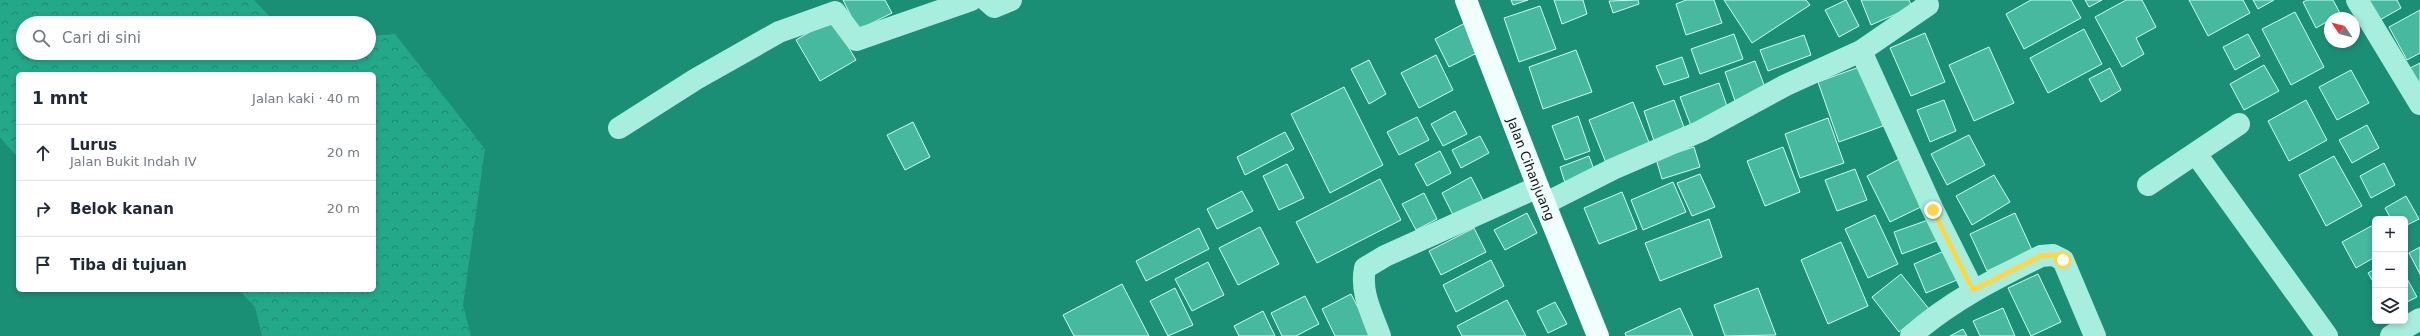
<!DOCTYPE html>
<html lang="id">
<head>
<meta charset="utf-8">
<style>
	:root { --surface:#fff; --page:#f2f2f3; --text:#1f2937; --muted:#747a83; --line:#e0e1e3 }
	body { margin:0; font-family:"DejaVu Sans",sans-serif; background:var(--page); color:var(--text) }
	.controls { position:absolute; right:12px; bottom:12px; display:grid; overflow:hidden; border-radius:6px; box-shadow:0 2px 6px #0003 }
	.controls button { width:36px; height:36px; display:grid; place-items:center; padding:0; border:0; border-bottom:1px solid var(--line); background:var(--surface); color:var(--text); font:20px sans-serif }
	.compass { position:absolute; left:2324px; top:12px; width:36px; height:36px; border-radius:50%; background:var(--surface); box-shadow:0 2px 6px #0003; rotate:305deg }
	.stop { position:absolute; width:12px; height:12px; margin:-9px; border:3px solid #ffd54a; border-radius:50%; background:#fff }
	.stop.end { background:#ffd54a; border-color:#fff; box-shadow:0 1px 4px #0008 }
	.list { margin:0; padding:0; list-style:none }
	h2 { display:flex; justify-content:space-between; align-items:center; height:52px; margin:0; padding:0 16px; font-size:17px }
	h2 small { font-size:13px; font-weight:400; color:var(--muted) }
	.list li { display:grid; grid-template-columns:26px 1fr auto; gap:12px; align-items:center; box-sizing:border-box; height:56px; padding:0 16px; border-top:1px solid var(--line) }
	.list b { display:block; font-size:15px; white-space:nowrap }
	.list p { margin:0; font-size:13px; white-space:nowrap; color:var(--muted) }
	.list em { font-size:13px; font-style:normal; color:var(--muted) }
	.icon { flex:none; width:22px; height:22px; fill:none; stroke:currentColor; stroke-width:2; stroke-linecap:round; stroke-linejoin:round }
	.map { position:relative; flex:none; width:2420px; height:336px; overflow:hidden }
	.search { position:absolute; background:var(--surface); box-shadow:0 2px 6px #0003; left:16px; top:16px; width:360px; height:44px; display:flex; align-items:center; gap:10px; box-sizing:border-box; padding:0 14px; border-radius:22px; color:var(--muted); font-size:15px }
	.panel { position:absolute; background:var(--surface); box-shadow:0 2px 6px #0003; left:16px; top:72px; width:360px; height:220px; border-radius:6px }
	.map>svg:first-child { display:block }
	.forest { fill:url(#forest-crowns) }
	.building { fill:#47b99f; stroke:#cefaf0 }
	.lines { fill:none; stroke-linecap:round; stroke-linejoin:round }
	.minor { stroke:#a8eede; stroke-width:22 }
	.major { stroke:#f0fffc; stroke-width:22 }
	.route { stroke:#ffd54a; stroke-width:5 }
	.labels { text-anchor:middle; stroke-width:3.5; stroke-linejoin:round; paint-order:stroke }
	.street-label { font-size:13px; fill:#111; stroke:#1a8f76 }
</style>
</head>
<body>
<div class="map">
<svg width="2420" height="336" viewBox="0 0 2420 336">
	<defs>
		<pattern id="forest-crowns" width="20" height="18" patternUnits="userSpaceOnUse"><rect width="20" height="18" fill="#23a98a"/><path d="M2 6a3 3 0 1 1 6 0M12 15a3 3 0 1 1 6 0" fill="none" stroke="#1d886f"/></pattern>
	</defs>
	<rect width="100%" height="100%" fill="#1a8f76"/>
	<path class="forest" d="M0,0h254l22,23h-253v30h346v-17l26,-2 90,115 -22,156 8,31h-209l-7,-29 -16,-17h135v-216h-356v84l-18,-21z"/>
	<g class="building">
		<path d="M843,0h42l7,13 -34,17z"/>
		<path d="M1511,0h17l-15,5z"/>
		<path d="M1554,0h29l4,14 -25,10z"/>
		<path d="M1638,0l1,4 -26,9 -4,-12z"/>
		<path d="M1686,0h28l8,23 -36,12 -10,-31z"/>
		<path d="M1724,0h82l4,5 -58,38z"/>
		<path d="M1846,0l13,26 -20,11 -14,-27z"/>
		<path d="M1861,0h48l3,7 -41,18z"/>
		<path d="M2031,0h40l10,18 -57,31 -18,-35z"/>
		<path d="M2085,0h17l-13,7z"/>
		<path d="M2126,0h16l14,27 -20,11 8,16 -22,13 -27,-50z"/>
		<path d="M2189,0h54l7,13 -42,23z"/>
		<path d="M2253,0h21l-16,9z"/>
		<path d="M2307,0h26l8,15 -11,3v2l-14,8 -13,-26z"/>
		<path d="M2367,0h30l4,8 -23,13z"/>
		<path d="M1540,6l16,43 -37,13 -15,-44z"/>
		<path d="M2420,10v43l-13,7 -18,-33z"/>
		<path d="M2295,12l29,55 -33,18 -29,-56z"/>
		<path d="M832,19l24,41 -36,21 -24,-41z"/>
		<path d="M1465,23l14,29 -30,15 -14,-28z"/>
		<path d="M2084,29l18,35 -54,29 -18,-35z"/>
		<path d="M1925,33l20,49 -34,14 -21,-48z"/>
		<path d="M1734,34l9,25 -43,15 -9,-25z"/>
		<path d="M2248,34l12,22 -25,14 -12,-23z"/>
		<path d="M1804,35l7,20 -43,16 -8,-21z"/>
		<path d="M1989,47l25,56 -40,18 -25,-56z"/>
		<path d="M1576,50l16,42 -49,17 -14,-42z"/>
		<path d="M1436,55l17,35 -34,18 -18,-35z"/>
		<path d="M1682,57l7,20 -25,8 -8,-19z"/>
		<path d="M1369,60l17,34 -17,10 -18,-35z"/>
		<path d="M1755,61l11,29 -31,11 -10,-29z"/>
		<path d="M2420,63v23l-10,-18z"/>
		<path d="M2264,65l15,26 -35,19 -14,-26z"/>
		<path d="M1862,66l21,60 -44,16 -21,-60z"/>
		<path d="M2110,68l11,22 -20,12 -12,-23z"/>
		<path d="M2351,70l18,33 -32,17 -18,-33z"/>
		<path d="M1719,83l10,29 -38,14 -11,-29z"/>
		<path d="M1344,87l39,78 -53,28 -39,-79z"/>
		<path d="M1674,100l11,30 -31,11 -10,-30z"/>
		<path d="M1944,100l12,31 -26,11 -13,-32z"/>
		<path d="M2306,100l21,40 -38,21 -21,-40z"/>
		<path d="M1633,102l19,48 -44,18 -19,-48z"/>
		<path d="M1455,111l12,23 -24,12 -12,-22z"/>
		<path d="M1578,116l12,35 -25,9 -13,-34z"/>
		<path d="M1417,117l12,23 -30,15 -12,-23z"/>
		<path d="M1828,118l16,45 -44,15 -15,-44z"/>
		<path d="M913,122l17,35 -25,13 -18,-35z"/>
		<path d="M2367,125l12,23 -27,15 -13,-23z"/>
		<path d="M1285,132l9,17 -49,26 -8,-18z"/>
		<path d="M1969,135l16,30 -38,20 -16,-31z"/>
		<path d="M1480,136l9,17 -28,15 -9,-18z"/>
		<path d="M1694,147l6,20 -38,12 -6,-20z"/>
		<path d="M1783,147l17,45 -35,14 -18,-45z"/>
		<path d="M1440,151l11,22 -24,13 -12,-22z"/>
		<path d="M1589,156l7,19 -30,11 -6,-19z"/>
		<path d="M2334,156l28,50 -36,20 -27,-51z"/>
		<path d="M1901,158l24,47 -35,17 -23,-46z"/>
		<path d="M2384,163l11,22 -24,13 -11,-22z"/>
		<path d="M1287,164l17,34 -25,12 -16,-34z"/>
		<path d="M1855,169l12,31 -30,11 -12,-31z"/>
		<path d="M1700,174l15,33 -23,9 -15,-33z"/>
		<path d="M1994,175l16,27 -38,23 -16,-29z"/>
		<path d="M1471,177l13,25 -30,15 -12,-24z"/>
		<path d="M1380,179l21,41 -84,43 -21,-41z"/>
		<path d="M1673,182l13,30 -43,18 -12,-30z"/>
		<path d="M1242,191l11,20 -36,18 -10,-20z"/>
		<path d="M1622,192l15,37 -38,15 -15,-36z"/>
		<path d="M1424,193l13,26 -21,11 -14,-26z"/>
		<path d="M2406,196l13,23 -14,7v-7h-14l-6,-11z"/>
		<path d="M1527,213l10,20 -32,17 -11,-20z"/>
		<path d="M2015,213l17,37 -45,21 -17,-37z"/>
		<path d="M1875,215l23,49 -30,14 -23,-49z"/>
		<path d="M1709,219l13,38 -62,24 -15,-38z"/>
		<path d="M1931,219l8,21 -37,14 -8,-22z"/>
		<path d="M2375,224v33l-19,11 -14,-26z"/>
		<path d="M1260,227l19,37 -41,21 -19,-37z"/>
		<path d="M1199,228l10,21 -63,32 -10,-20z"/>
		<path d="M1474,228l12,24 -45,23 -12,-24z"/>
		<path d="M1841,242l27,64 -40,18 -27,-64z"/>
		<path d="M2420,247v27l-11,-21z"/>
		<path d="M1944,251l13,29 -31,13 -12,-29z"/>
		<path d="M1491,260l13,26 -48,26 -13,-27z"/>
		<path d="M1208,262l16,33 -32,16 -17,-32z"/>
		<path d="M2375,269v16l-7,-12z"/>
		<path d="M1901,274l28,35 -30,23 -27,-35z"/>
		<path d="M2038,274l23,48 -30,14 -23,-48z"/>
		<path d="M2405,275l12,22 -12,6z"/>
		<path d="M1122,284l27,52h-75l-11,-21z"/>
		<path d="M1175,288l18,37 -25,11 -18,-35z"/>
		<path d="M1758,288l18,47 -51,1 -11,-31z"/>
		<path d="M1351,294l22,42h-38l-13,-27z"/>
		<path d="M1305,296l14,28 -23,12h-14l-11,-23z"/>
		<path d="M1507,300l19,36h-64l-5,-10z"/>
		<path d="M1555,302l12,22 -19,9 -11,-22z"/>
		<path d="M1680,308l13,28h-67l-1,-3z"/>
		<path d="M2003,308l12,28h-35l-7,-15z"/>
		<path d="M1263,311l12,25h-36l-5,-10z"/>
		<path d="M1963,329l4,7h-17z"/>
	</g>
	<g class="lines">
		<g class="minor">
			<path d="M986,0l8,7 17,-7"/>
			<path d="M2357,0l63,104"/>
			<path d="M1861,51l72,159 40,80"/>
			<path d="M619,128l77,-49 83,-47 56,-20 21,28 115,-40"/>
			<path d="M2196,154l131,182"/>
			<path d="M2148,185l91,-61"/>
			<path d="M1546,203l67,-34 88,-38 85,-46 75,-34 67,-46 -2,-5"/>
			<path d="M1380,336c-8,-22 -20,-44 -15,-68l20,-12 153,-69"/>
			<path d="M1911,336c39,-35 84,-57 130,-80l12,-1 10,5 32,76"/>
			<path d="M2391,336l29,-17"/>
		</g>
		<path class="major" id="s1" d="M1466,0l72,187 60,149"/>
	</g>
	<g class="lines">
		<path class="route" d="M1933,210l40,80 68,-34 13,-1 9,5"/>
	</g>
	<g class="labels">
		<g class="street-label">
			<text dy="5" stroke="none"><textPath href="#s1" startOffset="181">Jalan Cihanjuang</textPath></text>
		</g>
	</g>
</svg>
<div class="controls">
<button>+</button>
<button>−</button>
<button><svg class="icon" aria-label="layers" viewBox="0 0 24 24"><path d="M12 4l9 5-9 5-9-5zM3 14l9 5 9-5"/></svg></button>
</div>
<svg class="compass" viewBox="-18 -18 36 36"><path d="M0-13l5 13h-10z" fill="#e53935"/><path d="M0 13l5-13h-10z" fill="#747a83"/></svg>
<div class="stop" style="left:2063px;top:260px"></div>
<div class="stop end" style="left:1933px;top:210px"></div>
<div class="search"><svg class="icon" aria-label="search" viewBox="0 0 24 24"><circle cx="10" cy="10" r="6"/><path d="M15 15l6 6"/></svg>Cari di sini</div>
<section class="panel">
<h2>1 mnt<small>Jalan kaki · 40 m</small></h2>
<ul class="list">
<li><svg class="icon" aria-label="ahead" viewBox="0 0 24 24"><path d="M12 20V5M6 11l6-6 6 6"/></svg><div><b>Lurus</b><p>Jalan Bukit Indah IV</p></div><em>20 m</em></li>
<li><svg class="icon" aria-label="right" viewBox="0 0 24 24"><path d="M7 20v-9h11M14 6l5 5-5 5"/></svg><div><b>Belok kanan</b></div><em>20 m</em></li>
<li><svg class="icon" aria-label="arrive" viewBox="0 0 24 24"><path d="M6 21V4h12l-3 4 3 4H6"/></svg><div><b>Tiba di tujuan</b></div></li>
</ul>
</section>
</div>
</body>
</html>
